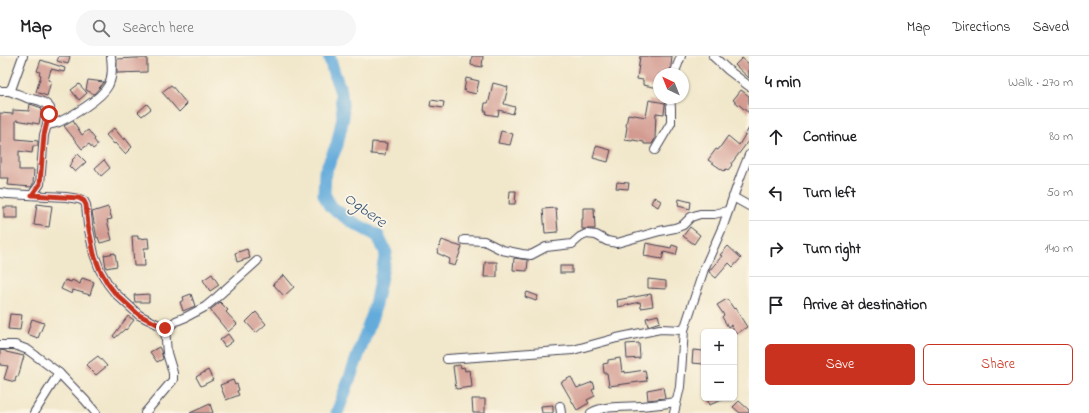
<!DOCTYPE html>
<html lang="en">
<head>
<meta charset="utf-8">
<style>
	:root { --surface:#fff; --page:#f6f6f6; --text:#202124; --muted:#757577; --line:#e0e0e0; --accent:#c8321e }
	body { margin:0; font-family:"Indie Flower",sans-serif; background:var(--page); color:var(--text) }
	.controls { position:absolute; right:12px; bottom:12px; display:grid; overflow:hidden; border-radius:6px; box-shadow:0 1px 3px #0004 }
	.controls button { width:36px; height:36px; display:grid; place-items:center; padding:0; border:0; border-bottom:1px solid var(--line); background:var(--surface); color:var(--text); font:20px sans-serif }
	.compass { position:absolute; left:653px; top:12px; width:36px; height:36px; border-radius:50%; background:var(--surface); box-shadow:0 1px 3px #0004; rotate:317deg }
	.stop { position:absolute; width:12px; height:12px; margin:-9px; border:3px solid #c8321e; border-radius:50%; background:#fff }
	.stop.end { background:#c8321e; border-color:#fff; box-shadow:0 1px 4px #0008 }
	.list { margin:0; padding:0; list-style:none }
	h2 { display:flex; justify-content:space-between; align-items:center; height:52px; margin:0; padding:0 16px; font-size:17px }
	h2 small { font-size:13px; font-weight:400; color:var(--muted) }
	.list li { display:grid; grid-template-columns:26px 1fr auto; gap:12px; align-items:center; box-sizing:border-box; height:56px; padding:0 16px; border-top:1px solid var(--line) }
	.list b { display:block; font-size:15px; white-space:nowrap }
	.list em { font-size:13px; font-style:normal; color:var(--muted) }
	.actions { display:flex; gap:8px; padding:12px 16px }
	.actions a { flex:1; padding:9px 0; border:1px solid var(--accent); border-radius:6px; text-align:center; font-size:14px; color:var(--accent) }
	.actions .main { background:var(--accent); color:#fff }
	.icon { flex:none; width:22px; height:22px; fill:none; stroke:currentColor; stroke-width:2; stroke-linecap:round; stroke-linejoin:round }
	.map { position:relative; flex:none; width:749px; height:357px; overflow:hidden }
	header { display:flex; align-items:center; gap:24px; box-sizing:border-box; height:56px; padding:0 20px; background:var(--surface); border-bottom:1px solid var(--line) }
	header strong { font-size:19px }
	nav { display:flex; gap:22px; margin-inline-start:auto; font-size:14px }
	.search { width:280px; height:36px; background:var(--page); display:flex; align-items:center; gap:10px; box-sizing:border-box; padding:0 14px; border-radius:22px; color:var(--muted); font-size:15px }
	main { display:flex }
	aside { flex:1; background:var(--surface) }
	.map>svg:first-child { display:block }
	.lines { fill:none; stroke-linecap:round; stroke-linejoin:round }
	.river { stroke:#64abdb; stroke-width:13 }
	.building { fill:#d39b92 }
	.minor-casing { stroke:#414051; stroke-width:10 }
	.minor { stroke:#fff; stroke-width:8 }
	.route { stroke:#c8321e; stroke-width:5 }
	.labels { text-anchor:middle; stroke-width:3.5; stroke-linejoin:round; paint-order:stroke }
	.water-label { font-size:17px; font-style:italic; fill:#3c597b; stroke:#fcf5e5 }
</style>
</head>
<body>
<header>
<strong>Map</strong>
<div class="search"><svg class="icon" aria-label="search" viewBox="0 0 24 24"><circle cx="10" cy="10" r="6"/><path d="M15 15l6 6"/></svg>Search here</div>
<nav><a>Map</a><a>Directions</a><a>Saved</a></nav>
</header>
<main>
<div class="map">
<svg width="749" height="357" viewBox="0 0 749 357">
	<rect width="100%" height="100%" fill="#fcf5e5"/>
	<filter id="ink" filterUnits="userSpaceOnUse"><feTurbulence type="fractalNoise" baseFrequency=".025" numOctaves="2"/><feDisplacementMap in="SourceGraphic" scale="8" xChannelSelector="R" yChannelSelector="G"/><feConvolveMatrix kernelMatrix="1 2 1 2 8 2 1 2 1" color-interpolation-filters="sRGB"/></filter>
	<filter id="wash" filterUnits="userSpaceOnUse"><feTurbulence type="fractalNoise" baseFrequency=".012" numOctaves="4" result="noise"/><feDisplacementMap in="SourceGraphic" scale="16" xChannelSelector="R" yChannelSelector="G"/><feGaussianBlur stdDeviation="0.9" result="paint"/><feColorMatrix in="noise" values="0 0 0 0 0 0 0 0 0 0 0 0 0 0 0 0 0 1.4 0 .05"/><feComposite in="paint" operator="in"/></filter>
	<g filter="url(#wash)">
		<rect width="100%" height="100%" fill="#f1e7cb"/>
		<g class="lines">
			<path class="river" d="M329,0l5,17 7,19 2,25 -6,28 -12,27 -1,22 6,12 24,17 24,13 8,17 -13,61 -36,99"/>
		</g>
		<g id="blocks">
			<g class="building">
				<path d="M59,0h11l-2,8 -11,-3z"/>
				<path d="M472,0h11l-1,11 -11,-2z"/>
				<path d="M640,0h32l-1,10 -2,8h-10v14l-16,-3v-5l-6,-1z"/>
				<path d="M135,2h12v14l-30,1v-14z"/>
				<path d="M742,2l7,6v14l-14,-13z"/>
				<path d="M41,4l24,8 -1,4 -13,-3 -3,11 3,1 -4,15 -11,-4 5,-17 -2,-1 1,-2 -3,-1z"/>
				<path d="M466,22l13,3 -3,13 -12,-3z"/>
				<path d="M88,24l16,2 -4,5 -6,7 -8,-4z"/>
				<path d="M493,27l15,4 -4,17 11,3 -2,7 -14,-4 -1,6 -12,-2 1,-3h-3l1,-8h3l1,-2z"/>
				<path d="M79,28l8,9 -8,7 -8,-10z"/>
				<path d="M171,29l16,19 -8,8 -17,-20z"/>
				<path d="M741,34l8,6v17l-16,-13z"/>
				<path d="M431,44l13,2 -1,6 -13,-2z"/>
				<path d="M649,44l16,3v2l-1,9 -8,-1 -1,26 -3,5h-8v-2l-11,-2 -1,1 -7,-1 2,-13 -1,-1 2,-12 18,3z"/>
				<path d="M30,48l12,4 -3,16 -23,-4v19l22,2v5h-5l-1,7 -13,-2v19h15l-1,14 -2,3 -23,-2 1,-7h-9v-65l13,1v-4l16,1z"/>
				<path d="M147,48l4,5 -9,7 -4,-4z"/>
				<path d="M73,65l9,14 6,-5 7,9 -1,1 4,5 -5,4 -4,-5 -7,5 -18,-23z"/>
				<path d="M114,72l10,12 1,-2 7,9 -7,7 -10,-11 -1,1 -8,-9z"/>
				<path d="M749,72v11l-5,8 -13,17 1,1 -4,5 -2,-1 -2,2 -16,-11 8,-11 2,1 10,-14 11,9z"/>
				<path d="M501,75l12,3 -3,11 -12,-2z"/>
				<path d="M372,86l15,1 -2,12 -14,-1z"/>
				<path d="M596,90l15,4 -3,12 -15,-4z"/>
				<path d="M78,98l8,8 -11,10 -6,-6 4,-5 -1,-1z"/>
				<path d="M104,104l6,8 -9,8 -6,-8z"/>
				<path d="M617,126l12,1 -1,6 -12,-1z"/>
				<path d="M510,135h6l-1,13h-6z"/>
				<path d="M654,141l7,4 -3,6 -7,-4z"/>
				<path d="M679,143l12,3 -1,7 -12,-3z"/>
				<path d="M37,148l15,2 -3,21 -15,-2z"/>
				<rect x="4" y="151" width="14" height="11"/>
				<path d="M108,151l4,12 -5,1 5,20 -12,3 -2,-6 -1,1 -5,-26z"/>
				<path d="M556,152l2,24 -13,1 -2,-24z"/>
				<path d="M583,152h11l1,21h-13v-10h1z"/>
				<path d="M690,171l10,8 -6,9 -11,-8z"/>
				<path d="M132,180h6v3l10,-1 1,10h-5l1,18h-11z"/>
				<path d="M442,184l13,5h1l6,2 -7,19 -7,-2 2,-5 -13,-6z"/>
				<path d="M646,187l25,5 1,-3 6,2 -2,8 -12,-3 -2,7 -18,-3z"/>
				<path d="M728,190l13,12 -8,9 -4,-4 -13,15 -7,-6v-1l13,-15 -2,-1z"/>
				<path d="M247,193l3,9 -13,4 -2,-9z"/>
				<path d="M115,197l2,13 -11,2 -2,-13z"/>
				<path d="M514,202l14,2 -1,11 -14,-1z"/>
				<path d="M485,206h12v15h-13z"/>
				<rect x="560" y="210" width="12" height="7"/>
				<path d="M212,218l7,11 -9,6 -7,-11z"/>
				<path d="M284,219l10,12 -10,9 -11,-12z"/>
				<path d="M82,222l12,4 -4,13 -17,-5 -1,4 -11,-5 4,-9 6,2 1,-2 8,4z"/>
				<path d="M648,223l18,2v8l-18,-1z"/>
				<path d="M527,236l11,4 -2,5 -11,-4z"/>
				<path d="M149,238v8h-14l-1,-7z"/>
				<path d="M191,238l4,12 -12,5 -3,-9 4,-2 -1,-3z"/>
				<path d="M651,238l2,12 -12,2 -1,-6 -22,5 -1,-7z"/>
				<path d="M727,243l7,10 1,-1 12,19 -11,7 -5,-9 -3,2 -6,-10 2,-2 -7,-10z"/>
				<path d="M220,246l8,8 -2,2 11,12 -9,8 -18,-22z"/>
				<path d="M256,256l10,12 -10,9 -10,-11z"/>
				<path d="M10,258l12,1 -2,15 -12,-1z"/>
				<path d="M658,259l2,7 -12,4 -2,-8z"/>
				<path d="M128,260l6,4 -8,10 -1,-1 -10,9 -2,-2z"/>
				<path d="M32,263l12,4 -6,15 -11,-4z"/>
				<path d="M228,278l5,7 -8,6 -5,-7z"/>
				<path d="M639,287l1,15 -13,1 -1,-15z"/>
				<path d="M159,291l2,4 2,8 -6,3 -7,-10z"/>
				<path d="M0,294l6,1v1l18,4 -6,21 -2,-1 -1,6 -11,-3 4,-13 -8,-1z"/>
				<path d="M693,294l11,1v13l-12,-1z"/>
				<path d="M98,300l9,10 -11,9 -10,-10z"/>
				<path d="M620,302l2,14 3,-1v2l20,-3 2,11 -38,5 -2,-13h-3l-1,-9 5,-1v-3z"/>
				<path d="M460,309l1,3 3,-1 1,4 4,-1 1,7h1l1,10 -16,2 -3,-23z"/>
				<path d="M208,314l5,10 -12,6 -5,-9z"/>
				<path d="M571,321l6,11 16,-6 2,6 -3,2 3,6 -8,4 2,3 -12,7 -16,-28z"/>
				<path d="M233,324l2,5 2,-1 2,6 -2,1 2,4 -13,5 -6,-15z"/>
				<path d="M663,331l2,11 -17,2 -1,-10z"/>
				<path d="M707,342h18v1l-16,6z"/>
				<path d="M472,343h13v14h-12z"/>
				<path d="M739,345l10,9v3h-9l-7,-6z"/>
				<path d="M210,348l3,9h-23z"/>
				<path d="M553,349v8h-11l-1,-7z"/>
			</g>
		</g>
	</g>
	<g filter="url(#ink)">
		<use href="#blocks" fill-opacity="0" stroke="#414051" stroke-width="1"/>
		<g class="lines">
			<g class="minor-casing">
				<g id="minor">
					<path d="M713,0l15,14 21,16"/>
					<path d="M674,18l7,-18"/>
					<path d="M0,35h9l3,-4 11,-31"/>
					<path d="M9,35c6,2 12,4 18,7 9,2 17,2 23,10l-3,17 -3,10 -4,49 -8,11"/>
					<path d="M47,69c4,-1 8,-1 12,-3 13,-6 42,-23 49,-36 5,-9 4,-20 3,-30"/>
					<path d="M655,94l16,-27v-15l-1,-10"/>
					<path d="M0,137l8,1 58,3 13,2 5,2 2,4 2,20 6,29 6,16 8,14 7,9 24,22 26,13 5,-2 6,-5 10,-4 19,-10 12,-10 40,-36"/>
					<path d="M733,141l16,9"/>
					<path d="M464,184l20,1 18,9 20,4 9,1 15,-8 26,-3 8,-7 6,-3 10,1 11,6 10,2 43,-12 15,-3 8,-3 8,-8 9,-3h14l13,-3"/>
					<path d="M0,289h15l13,5 31,23 26,27 11,13"/>
					<path d="M447,303l126,-9 44,-12 43,-9 24,1"/>
					<path d="M560,350l1,7"/>
					<path d="M34,357l25,-40"/>
					<path d="M145,357l28,-33v-7l-6,-20 -2,-25"/>
					<path d="M591,357c13,-8 35,-6 50,-7 12,-1 23,-2 35,-4"/>
					<path d="M674,357l6,-26 4,-57 20,-61 19,-43 18,-51 8,-20"/>
				</g>
			</g>
			<use href="#minor" class="minor"/>
		</g>
	</g>
	<g class="lines" filter="url(#ink)">
		<path class="route" d="M49,58l-5,21 -4,49 -8,11 47,3 5,3 2,4 2,20 6,29 6,16 8,14 7,9 24,22 26,13"/>
	</g>
	<g class="labels">
		<g class="water-label">
			<text transform="translate(366 153) rotate(36)" y="6">Ogbere</text>
		</g>
	</g>
</svg>
<div class="controls">
<button>+</button>
<button>−</button>
</div>
<svg class="compass" viewBox="-18 -18 36 36"><path d="M0-13l5 13h-10z" fill="#e53935"/><path d="M0 13l5-13h-10z" fill="#757577"/></svg>
<div class="stop" style="left:49px;top:58px"></div>
<div class="stop end" style="left:165px;top:272px"></div>
</div>
<aside>
<h2>4 min<small>Walk · 270 m</small></h2>
<ul class="list">
<li><svg class="icon" aria-label="ahead" viewBox="0 0 24 24"><path d="M12 20V5M6 11l6-6 6 6"/></svg><div><b>Continue</b></div><em>80 m</em></li>
<li><svg class="icon" aria-label="left" viewBox="0 0 24 24"><path d="M17 20v-9H6M10 6l-5 5 5 5"/></svg><div><b>Turn left</b></div><em>50 m</em></li>
<li><svg class="icon" aria-label="right" viewBox="0 0 24 24"><path d="M7 20v-9h11M14 6l5 5-5 5"/></svg><div><b>Turn right</b></div><em>140 m</em></li>
<li><svg class="icon" aria-label="arrive" viewBox="0 0 24 24"><path d="M6 21V4h12l-3 4 3 4H6"/></svg><div><b>Arrive at destination</b></div></li>
</ul>
<div class="actions"><a class="main">Save</a><a>Share</a></div>
</aside>
</main>
</body>
</html>
